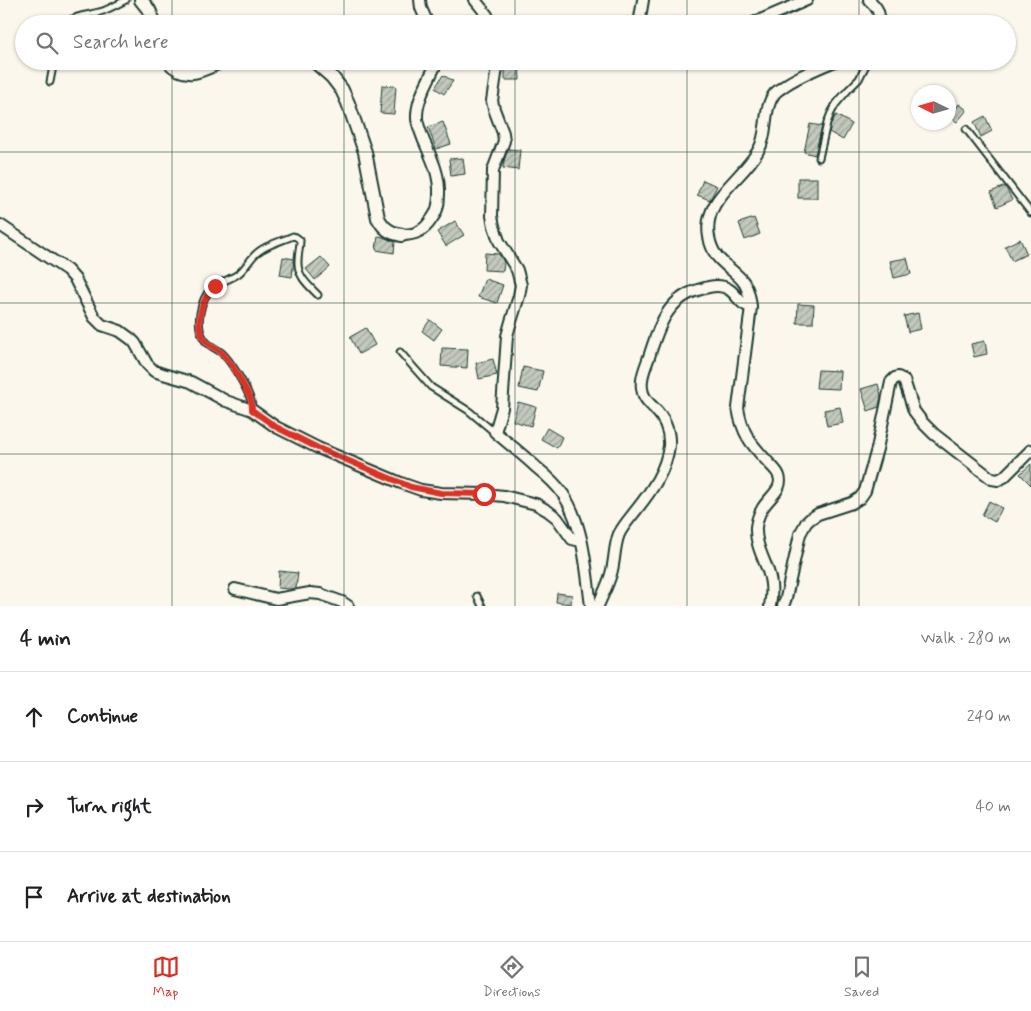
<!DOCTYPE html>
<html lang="en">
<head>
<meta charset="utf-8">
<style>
	:root { --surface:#fff; --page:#f6f6f6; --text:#202124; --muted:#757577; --line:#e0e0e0; --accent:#d93025 }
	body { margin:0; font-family:Mynerve,sans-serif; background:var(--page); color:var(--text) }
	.compass { position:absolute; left:911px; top:85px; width:45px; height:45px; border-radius:50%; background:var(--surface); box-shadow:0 1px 4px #0004; rotate:275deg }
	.stop { position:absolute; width:15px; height:15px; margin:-11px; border:4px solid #d93025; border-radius:50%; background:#fff }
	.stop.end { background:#d93025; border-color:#fff; box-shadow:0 1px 5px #0008 }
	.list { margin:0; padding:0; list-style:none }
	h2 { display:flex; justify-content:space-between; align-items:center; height:65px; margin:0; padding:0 20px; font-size:21px }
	h2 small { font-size:16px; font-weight:400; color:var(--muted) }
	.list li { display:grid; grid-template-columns:32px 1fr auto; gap:15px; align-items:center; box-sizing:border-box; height:90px; padding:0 20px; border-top:1px solid var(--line) }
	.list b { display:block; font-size:19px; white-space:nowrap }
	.list em { font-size:16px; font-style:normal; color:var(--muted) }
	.icon { flex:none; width:28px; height:28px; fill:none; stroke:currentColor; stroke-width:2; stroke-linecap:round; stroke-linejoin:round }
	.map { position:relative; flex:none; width:1031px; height:606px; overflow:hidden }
	.search { position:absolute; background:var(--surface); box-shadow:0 1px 4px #0004; left:15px; right:15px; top:15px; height:55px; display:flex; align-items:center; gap:12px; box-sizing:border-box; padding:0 18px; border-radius:28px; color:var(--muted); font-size:19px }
	.sheet { height:335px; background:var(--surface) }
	nav { display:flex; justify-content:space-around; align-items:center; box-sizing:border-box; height:70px; border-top:1px solid var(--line); background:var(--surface); font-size:14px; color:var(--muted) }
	nav a { display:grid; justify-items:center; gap:2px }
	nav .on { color:var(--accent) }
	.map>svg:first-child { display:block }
	.building { fill:url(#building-hatch); stroke:#1f3d34 }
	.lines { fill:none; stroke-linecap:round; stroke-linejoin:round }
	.service-casing { stroke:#1f3d34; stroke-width:9 }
	.minor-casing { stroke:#1f3d34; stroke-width:14 }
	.tertiary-casing { stroke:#1f3d34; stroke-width:16 }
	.service { stroke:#fbf7ec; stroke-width:5 }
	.minor { stroke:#fbf7ec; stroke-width:10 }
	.tertiary { stroke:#fbf7ec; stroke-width:12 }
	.route { stroke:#d93025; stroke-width:6 }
	.grid { fill:none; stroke:#1f3d34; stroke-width:1; stroke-opacity:0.55 }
</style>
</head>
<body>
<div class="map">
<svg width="1031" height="606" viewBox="0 0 1031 606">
	<defs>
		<pattern id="building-hatch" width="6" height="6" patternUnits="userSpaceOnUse" patternTransform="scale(1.25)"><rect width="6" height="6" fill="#c4c9be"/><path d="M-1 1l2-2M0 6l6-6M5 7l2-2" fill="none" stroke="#9fa49b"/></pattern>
	</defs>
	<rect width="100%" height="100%" fill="#fbf7ec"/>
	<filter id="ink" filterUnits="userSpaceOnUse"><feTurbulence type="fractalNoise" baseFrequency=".02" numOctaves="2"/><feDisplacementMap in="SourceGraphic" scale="10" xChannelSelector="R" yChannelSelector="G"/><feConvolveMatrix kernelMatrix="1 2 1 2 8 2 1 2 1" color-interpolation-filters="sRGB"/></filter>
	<g filter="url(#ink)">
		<g class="building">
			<path d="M505,61h14l1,19h-15z"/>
			<path d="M443,75l10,6 -9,13 -9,-6z"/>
			<path d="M382,85l14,1 -2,28 -14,-1z"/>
			<path d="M959,104l8,6 -10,12 -8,-6z"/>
			<path d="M836,115l16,9 -9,16 -14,-8 2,-8z"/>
			<path d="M985,116l7,15 -11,6 -7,-15z"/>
			<path d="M443,122l8,22 -15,5 -8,-22z"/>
			<path d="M810,124l12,2 -7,29 -11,-3z"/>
			<path d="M508,149l12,1 -2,20 -15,-2 1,-7z"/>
			<path d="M463,158l2,16 -14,2 -2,-17z"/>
			<rect x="798" y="178" width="19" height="20"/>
			<path d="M703,180l14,6 -7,14 -13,-5z"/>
			<path d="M1005,186l7,14 -15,7 -6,-15z"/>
			<path d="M754,218l6,16 -15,6 -6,-17z"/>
			<path d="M455,221l9,14 -18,11 -9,-14z"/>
			<path d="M378,236l5,1 12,5 -1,11 -18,-3z"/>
			<path d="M1020,239l7,15 -15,7 -7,-15z"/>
			<path d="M485,253l14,1 5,8 -1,9 -19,-1z"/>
			<path d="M283,257l11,2 -2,18 -12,-2z"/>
			<path d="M321,257l9,10 -15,13 -9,-11z"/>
			<path d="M907,258l4,16 -17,4 -4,-17z"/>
			<path d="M485,279l18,6 -6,18 -19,-6z"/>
			<path d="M798,304l16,1 -1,18h-16z"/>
			<path d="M918,313l3,16 -13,3 -4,-16z"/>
			<path d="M430,320l12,9 -8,11 -12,-9z"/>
			<path d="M366,328l9,17 -16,9 -9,-17z"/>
			<path d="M985,341l2,13 -13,3 -3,-13z"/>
			<path d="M442,348l26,1 -1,19 -26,-2z"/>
			<path d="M493,359l4,16 -18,4 -3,-16z"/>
			<path d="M523,367l20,4 -5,21 -19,-4z"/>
			<path d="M818,370l22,1 -1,18 -23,-1z"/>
			<path d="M878,384l3,11 -2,12 -11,4 -7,-22z"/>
			<path d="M518,402l18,5 -5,19 -18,-5z"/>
			<path d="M840,407l3,16 -16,3 -3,-16z"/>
			<path d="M547,428l15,9 -5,11 -16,-9z"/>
			<path d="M1031,464v21l-11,-11z"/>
			<path d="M989,501l13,7 -7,14 -13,-7z"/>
			<path d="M279,571l19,2 -2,15 -6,1 -12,-1z"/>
			<path d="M557,593l15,2 -1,9 -15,-2z"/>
		</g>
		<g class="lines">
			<g class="service-casing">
				<g id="service">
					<path d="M64,24c11,-9 26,-9 39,-13 8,-3 15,-7 23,-11"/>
					<path d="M50,82l4,-21"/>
					<path d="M966,129l65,84"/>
					<path d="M819,158l8,-35 4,-10 5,-9 12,-14 11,-11 9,-18"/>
					<path d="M400,352l31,35 38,24 25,21"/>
					<path d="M252,410c0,-4 0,-8 -2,-12 -4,-11 -19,-37 -28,-45 -6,-5 -14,-7 -18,-14 -9,-13 -4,-39 7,-50 8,-7 18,-9 27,-15 8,-6 12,-16 20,-22 10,-8 24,-11 35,-16l3,1 4,3c0,7 -2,14 -2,21 -1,15 10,24 20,34"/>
					<path d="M477,596l5,10"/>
				</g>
			</g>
			<g class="minor-casing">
				<g id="minor">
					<path d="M420,0l1,8 7,16"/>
					<path d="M475,0l12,15 4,9"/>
					<path d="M869,0c8,7 12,13 9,24"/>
					<path d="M639,24l4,-24"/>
					<path d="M751,24l56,-24"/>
					<path d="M498,61l-6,40 2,8 9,24 1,8 -11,29 -1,46 2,10 5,15 18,29 4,15 -2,11 -9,29 -3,11 -5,72 -7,24c14,12 28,23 41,35 10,8 20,17 27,27 21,32 23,75 28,112"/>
					<path d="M0,225l67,45 8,9 19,38 8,8 18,6 11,8 4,4 12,21 7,7 9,3 28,8 35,19 26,9 24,17 42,21 83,35 20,7 20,3 43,1 20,2 32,8 12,7 9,7 15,21 9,2"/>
					<path d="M402,235c13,0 22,-4 29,-15 6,-7 8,-15 8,-25 1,-20 -7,-36 -15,-54 -3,-8 -6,-15 -7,-22 -1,-21 13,-39 20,-58"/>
					<path d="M235,589l41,10 34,-6 10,1 22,8 6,4"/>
					<path d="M598,606c4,-10 10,-21 13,-32 4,-13 3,-28 8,-40 5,-10 12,-17 18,-25 15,-19 29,-39 32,-63 1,-15 -5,-28 -15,-38 -4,-4 -9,-8 -11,-15 -4,-12 2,-25 6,-36 9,-29 18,-58 49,-67 6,-2 13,-4 19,-4 19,0 20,19 34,21"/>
					<path d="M770,606c2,-11 2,-24 -2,-35 -5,-14 -13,-28 -12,-44 1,-7 3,-13 6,-18 6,-11 22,-20 17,-33 -2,-6 -8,-10 -12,-15 -17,-18 -25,-28 -29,-53l13,-101c-1,-10 -3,-21 -10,-28 -14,-15 -28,-19 -32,-42 -7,-38 33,-57 49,-86 11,-17 4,-42 17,-58 3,-3 8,-6 12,-9 16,-10 31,-16 48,-23"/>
					<path d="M783,606l3,-8 14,-64 6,-11 4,-4 8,-5 34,-11 8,-5 5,-7 12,-42 14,-67 4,-4 3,-1 6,3 10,31 9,12 11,11 58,45 6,1 6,-3 27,-27"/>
				</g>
			</g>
			<g class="tertiary-casing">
				<g id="tertiary">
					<path d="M141,0l8,10 6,14"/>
					<path d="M168,61c18,20 34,9 54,0"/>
					<path d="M314,61l18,16 10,13 6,13 17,49 13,66c6,11 12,15 24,17"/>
				</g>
			</g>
			<use href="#service" class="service"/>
			<use href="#minor" class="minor"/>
			<use href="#tertiary" class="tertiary"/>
		</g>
	</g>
	<g class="lines" filter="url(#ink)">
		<path class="route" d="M215,286c-13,11 -21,37 -11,53 4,6 12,9 18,14 9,8 23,34 28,45 2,4 2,8 2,12l24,17 42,21 93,39 30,6 43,1"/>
	</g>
	<path class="grid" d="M172,0v24M344,0v24M515,0v24M687,0v24M859,0v24M172,61v545M344,61v545M515,61v545M687,61v545M859,61v545M0,152h1031M0,303h1031M0,454h1031"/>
</svg>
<svg class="compass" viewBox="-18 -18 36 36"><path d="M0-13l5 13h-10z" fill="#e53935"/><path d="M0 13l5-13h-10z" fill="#757577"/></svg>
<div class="stop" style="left:484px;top:494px"></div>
<div class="stop end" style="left:215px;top:286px"></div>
<div class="search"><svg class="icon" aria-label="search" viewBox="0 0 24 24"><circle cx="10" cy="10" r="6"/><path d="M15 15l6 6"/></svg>Search here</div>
</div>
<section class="sheet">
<h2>4 min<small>Walk · 280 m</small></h2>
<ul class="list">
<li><svg class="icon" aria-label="ahead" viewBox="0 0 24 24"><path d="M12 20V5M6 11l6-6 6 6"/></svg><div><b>Continue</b></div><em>240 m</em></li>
<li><svg class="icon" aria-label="right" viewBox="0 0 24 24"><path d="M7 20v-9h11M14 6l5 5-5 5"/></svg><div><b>Turn right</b></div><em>40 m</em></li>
<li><svg class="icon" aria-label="arrive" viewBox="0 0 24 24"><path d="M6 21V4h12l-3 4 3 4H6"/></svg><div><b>Arrive at destination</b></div></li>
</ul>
</section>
<nav>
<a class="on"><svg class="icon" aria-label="map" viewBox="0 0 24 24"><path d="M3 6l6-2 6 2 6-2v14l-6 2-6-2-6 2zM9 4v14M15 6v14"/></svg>Map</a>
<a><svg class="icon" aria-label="directions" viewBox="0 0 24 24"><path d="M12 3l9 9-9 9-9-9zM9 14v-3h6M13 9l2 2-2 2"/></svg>Directions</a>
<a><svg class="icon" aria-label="saved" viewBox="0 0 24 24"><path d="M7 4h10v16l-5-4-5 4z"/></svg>Saved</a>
</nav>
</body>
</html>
